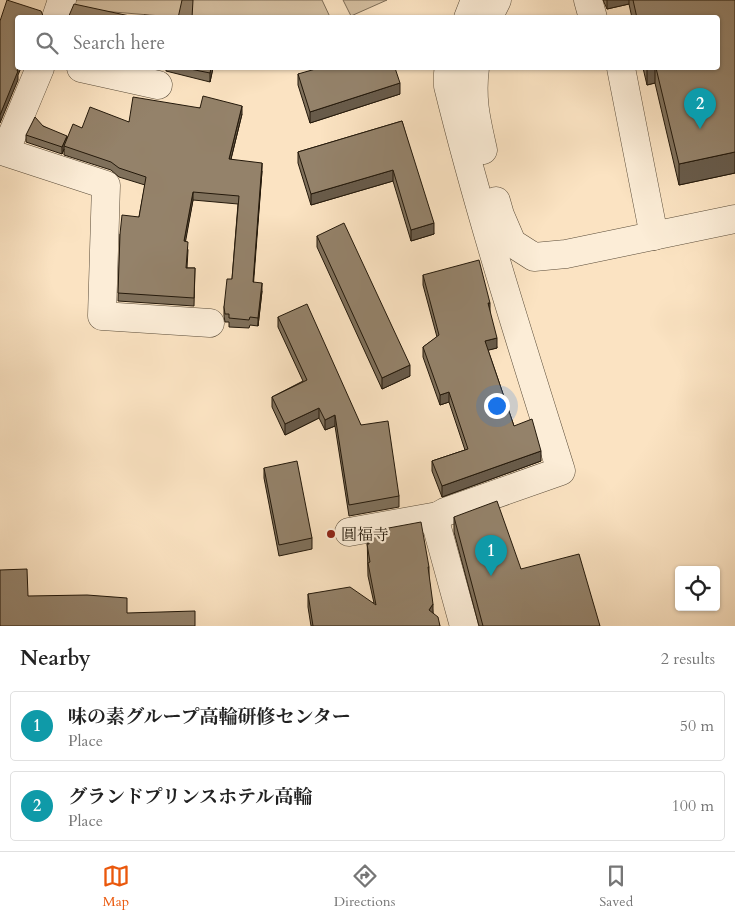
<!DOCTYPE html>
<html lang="en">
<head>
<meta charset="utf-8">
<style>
	:root { --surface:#fff; --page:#f6f6f6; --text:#222; --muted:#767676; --line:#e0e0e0; --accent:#ea580c }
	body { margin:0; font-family:Cardo,"Noto Serif JP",serif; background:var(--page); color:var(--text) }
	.controls { position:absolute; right:15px; bottom:15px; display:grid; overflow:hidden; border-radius:5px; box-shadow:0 1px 4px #0004 }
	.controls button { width:45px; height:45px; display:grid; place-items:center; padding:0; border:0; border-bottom:1px solid var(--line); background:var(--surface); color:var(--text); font:25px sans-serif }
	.you { position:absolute; left:496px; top:405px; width:18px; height:18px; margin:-12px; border:4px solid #fff; border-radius:50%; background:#1a73e8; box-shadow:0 0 0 8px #1a73e833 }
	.badge { display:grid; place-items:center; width:32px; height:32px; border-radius:50%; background:var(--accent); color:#fff; font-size:16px; font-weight:700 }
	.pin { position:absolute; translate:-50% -41px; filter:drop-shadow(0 1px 2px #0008) }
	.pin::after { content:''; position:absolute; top:26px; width:18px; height:15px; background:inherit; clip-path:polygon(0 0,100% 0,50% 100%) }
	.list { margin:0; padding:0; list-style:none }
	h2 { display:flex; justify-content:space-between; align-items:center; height:65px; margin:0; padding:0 20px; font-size:21px }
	h2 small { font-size:16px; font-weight:400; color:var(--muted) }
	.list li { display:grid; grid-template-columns:32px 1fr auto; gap:15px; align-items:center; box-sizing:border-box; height:70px; margin:0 10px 10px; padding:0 10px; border:1px solid var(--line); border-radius:5px }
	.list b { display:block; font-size:19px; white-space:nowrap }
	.list p { margin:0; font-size:16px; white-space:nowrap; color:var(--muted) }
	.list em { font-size:16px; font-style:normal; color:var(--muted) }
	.icon { flex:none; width:28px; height:28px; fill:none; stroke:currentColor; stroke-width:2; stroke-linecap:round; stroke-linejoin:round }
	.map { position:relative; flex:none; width:735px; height:626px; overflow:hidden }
	.search { position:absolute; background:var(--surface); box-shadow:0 1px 4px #0004; left:15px; right:15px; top:15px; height:55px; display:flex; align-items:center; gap:12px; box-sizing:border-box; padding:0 18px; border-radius:5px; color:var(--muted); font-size:19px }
	.sheet { height:225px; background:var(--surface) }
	nav { display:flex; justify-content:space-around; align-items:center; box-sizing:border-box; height:70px; border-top:1px solid var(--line); background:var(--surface); font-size:14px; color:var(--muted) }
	nav a { display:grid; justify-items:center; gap:2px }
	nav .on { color:var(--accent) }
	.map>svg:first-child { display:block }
	.green { fill:#d6c1a3; stroke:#7d6d57 }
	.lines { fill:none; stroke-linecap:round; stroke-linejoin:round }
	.minor-casing { stroke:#5a4c39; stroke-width:29 }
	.minor { stroke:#fcedd7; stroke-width:28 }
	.wall { fill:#7f705b; stroke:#24190b }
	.shaded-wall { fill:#685b4a; stroke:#24190b }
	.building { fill:#94826a; stroke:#24190b }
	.poi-dot { fill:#8f2418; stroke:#fcedd7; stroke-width:2 }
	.labels { text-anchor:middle; stroke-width:4.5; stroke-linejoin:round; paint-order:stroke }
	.poi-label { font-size:16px; fill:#24190b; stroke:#fcedd7; text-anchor:start }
</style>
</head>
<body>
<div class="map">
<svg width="735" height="626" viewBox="0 0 735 626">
	<rect width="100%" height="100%" fill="#fbe3c2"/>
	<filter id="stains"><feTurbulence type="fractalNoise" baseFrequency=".004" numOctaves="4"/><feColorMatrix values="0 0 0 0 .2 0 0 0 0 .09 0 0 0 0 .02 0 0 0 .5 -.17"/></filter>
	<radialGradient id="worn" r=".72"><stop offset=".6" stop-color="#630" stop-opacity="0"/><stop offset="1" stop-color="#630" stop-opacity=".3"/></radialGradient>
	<g class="green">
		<path d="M69,0h253l8,17 -145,1 -119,-10z"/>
		<path d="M343,0h44l-36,16z"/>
	</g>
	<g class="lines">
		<g class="minor-casing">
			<g id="minor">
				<path d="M588,0l5,18"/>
				<path d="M56,18l6,-18"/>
				<path d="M468,18l7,-18"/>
				<path d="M488,18l9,-18"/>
				<path d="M40,68l-35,84 101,33 -4,131 108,7"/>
				<path d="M81,68l77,17"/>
				<path d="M450,68l-2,5v13c32,130 73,257 113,385l-116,41 -7,4 -2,8 28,102"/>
				<path d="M475,68c-4,31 1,51 8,82"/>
				<path d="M621,68l33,168"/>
				<path d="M496,201l4,14 12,28 22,14 32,-3 169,-35"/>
				<path d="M349,532l89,-16"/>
			</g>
		</g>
		<use href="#minor" class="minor"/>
	</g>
	<g class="wall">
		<path d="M603,0h132v173l-56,12 -24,-102 -8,2 -4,-17h75v-50h-86l-3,-14 -22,5z"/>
		<path d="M166,68h47l-3,14 -44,-11z"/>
		<path d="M298,74l102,20 -90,29 -12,-38z"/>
		<path d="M200,108l42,6 -11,45 31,12 -9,111 9,9 -4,35 -8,-1 -1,3 -20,-1v-5h-4l-1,-6v-9l8,-28 6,-75 -45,-4 -8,41 3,9 -1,18h8l-1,38 -76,-5 2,-67 19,-17 6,-32 -26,-8 -8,-7 -47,-15v-6l-2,5 -36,-12v-7l17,-9 24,13 15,-11 47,-6z"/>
		<path d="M402,121l32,113 -23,7 -18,-60 -82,24 -13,-42v-11z"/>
		<path d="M317,236l93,140 -28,13 -65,-142z"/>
		<path d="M423,275l67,38 7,35 -9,2 26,76 27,35 -99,36 -10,-26v-10l33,-11 -16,-48 -9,3 -17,-48v-10l14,-10 -14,-52z"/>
		<path d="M278,317l83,108 38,71v11l-50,9 -14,-90 -10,4 -6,-12 -34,17 -13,-28v-10l31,-16 -25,-54z"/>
		<path d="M264,468l48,70v11l-33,7 -15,-78z"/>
		<path d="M454,517l67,52 79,57h-121l-25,-94z"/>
		<path d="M367,532l62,35v11l4,35 7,13h-129l-3,-19v-13l66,9 -6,-27z"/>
	</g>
	<g class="shaded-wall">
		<path d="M607,0h22v4l-22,5z"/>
		<path d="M18,68h3l-3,7v5l-18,43v-8z"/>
		<path d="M211,68h2l-3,14v-9z"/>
		<path d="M647,68h8v15l-8,2z"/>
		<path d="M400,83v11l-90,29v-11z"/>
		<path d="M242,106v8l-13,53v-8z"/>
		<path d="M67,136v8l-3,2v3l-2,5v-7z"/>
		<path d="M735,152v21l-56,12v-21z"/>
		<path d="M262,163v8l-9,119v-8z"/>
		<path d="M393,170v11l-82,24v-11z"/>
		<path d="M193,192v8l-9,50v-9z"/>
		<path d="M434,223v11l-23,7v-11z"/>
		<path d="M262,283v8l-4,35v-8z"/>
		<path d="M488,303h2v10z"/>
		<path d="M497,338v10l-12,3v-10z"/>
		<path d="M410,365v11l-28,13v-11z"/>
		<path d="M449,392v10l-9,3v-10z"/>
		<path d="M319,408v10l-34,17v-11z"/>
		<path d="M335,415v11l-10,4v-10z"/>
		<path d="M541,451v10l-99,36v-11z"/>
		<path d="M433,604v13l-4,-7z"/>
	</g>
	<g class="building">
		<path d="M7,0l34,11 3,7h-26v50l-1,3h1l-18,44v-94z"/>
		<path d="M182,0h11l-1,18h-14z"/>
		<path d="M633,0h102v152l-56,12 -23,-96h62v-50h-81z"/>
		<path d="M74,4l65,14h-71z"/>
		<path d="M144,15l32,3h-32z"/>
		<path d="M185,68h26l-1,5z"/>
		<path d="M319,68h76l5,15 -90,29 -12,-38z"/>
		<path d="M203,96l39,10 -13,53 33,4 -9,119 9,1 -4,35 -8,-1 -1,3 -20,-2v-4h-4l-1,-7 3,-28h5l7,-83 -46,-4 -9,49 4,1 -2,26h9l-1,30 -76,-5 2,-59 2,-19 17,2 7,-40 -27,-9 -8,-6 -47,-16 9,-22 9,4 8,-21 39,15 4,-25 67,11z"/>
		<path d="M35,117l8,9 24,10 -5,11 -36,-12z"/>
		<path d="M402,121l32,102 -23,7 -18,-60 -82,24 -13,-42z"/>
		<path d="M344,223l66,142 -28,13 -65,-142z"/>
		<path d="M479,260l11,43h-2l9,35 -12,3 29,85 18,-7 9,32 -99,35 -10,-25 36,-12 -19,-57 -9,3 -17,-48 16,-12 -16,-60z"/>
		<path d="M307,304l54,121 27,-4 11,75 -50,9 -14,-90 -10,5 -6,-12 -34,16 -13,-27 35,-17 -29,-63z"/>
		<path d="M297,461l15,77 -33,7 -15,-77z"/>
		<path d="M497,501l24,68 58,-15 21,72h-117l-29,-109z"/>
		<path d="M421,522l8,45h-1l5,37 -4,6 9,7 2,9h-127l-5,-32 42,-7 26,18 -8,-42 2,-1 -3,-18h2l-2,-12z"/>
		<path d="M27,569l1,27 59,-1 40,3v15l68,-2v15h-195v-56z"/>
	</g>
	<circle class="poi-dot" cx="331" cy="534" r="5"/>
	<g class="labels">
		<g class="poi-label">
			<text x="341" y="540">圓福寺</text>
		</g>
	</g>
	<rect width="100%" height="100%" filter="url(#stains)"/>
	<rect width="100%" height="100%" fill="url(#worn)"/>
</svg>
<div class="controls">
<button><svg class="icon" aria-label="locate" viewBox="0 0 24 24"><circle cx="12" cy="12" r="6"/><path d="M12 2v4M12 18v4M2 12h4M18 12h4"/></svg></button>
</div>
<div class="you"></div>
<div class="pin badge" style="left:491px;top:576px;background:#0f9aa8">1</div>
<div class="pin badge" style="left:700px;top:129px;background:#0f9aa8">2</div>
<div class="search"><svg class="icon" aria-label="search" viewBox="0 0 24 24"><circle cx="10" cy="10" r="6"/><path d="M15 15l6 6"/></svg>Search here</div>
</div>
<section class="sheet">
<h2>Nearby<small>2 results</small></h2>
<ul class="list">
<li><span class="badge" style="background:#0f9aa8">1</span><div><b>味の素グループ高輪研修センター</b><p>Place</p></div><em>50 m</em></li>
<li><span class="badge" style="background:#0f9aa8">2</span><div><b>グランドプリンスホテル高輪</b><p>Place</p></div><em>100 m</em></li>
</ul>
</section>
<nav>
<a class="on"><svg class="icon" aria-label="map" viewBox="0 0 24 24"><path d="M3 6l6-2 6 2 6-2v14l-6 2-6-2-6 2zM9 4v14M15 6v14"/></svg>Map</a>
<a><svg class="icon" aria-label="directions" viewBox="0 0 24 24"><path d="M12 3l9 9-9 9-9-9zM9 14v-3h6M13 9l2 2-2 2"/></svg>Directions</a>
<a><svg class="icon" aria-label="saved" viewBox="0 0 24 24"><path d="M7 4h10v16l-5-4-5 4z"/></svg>Saved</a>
</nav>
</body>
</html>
